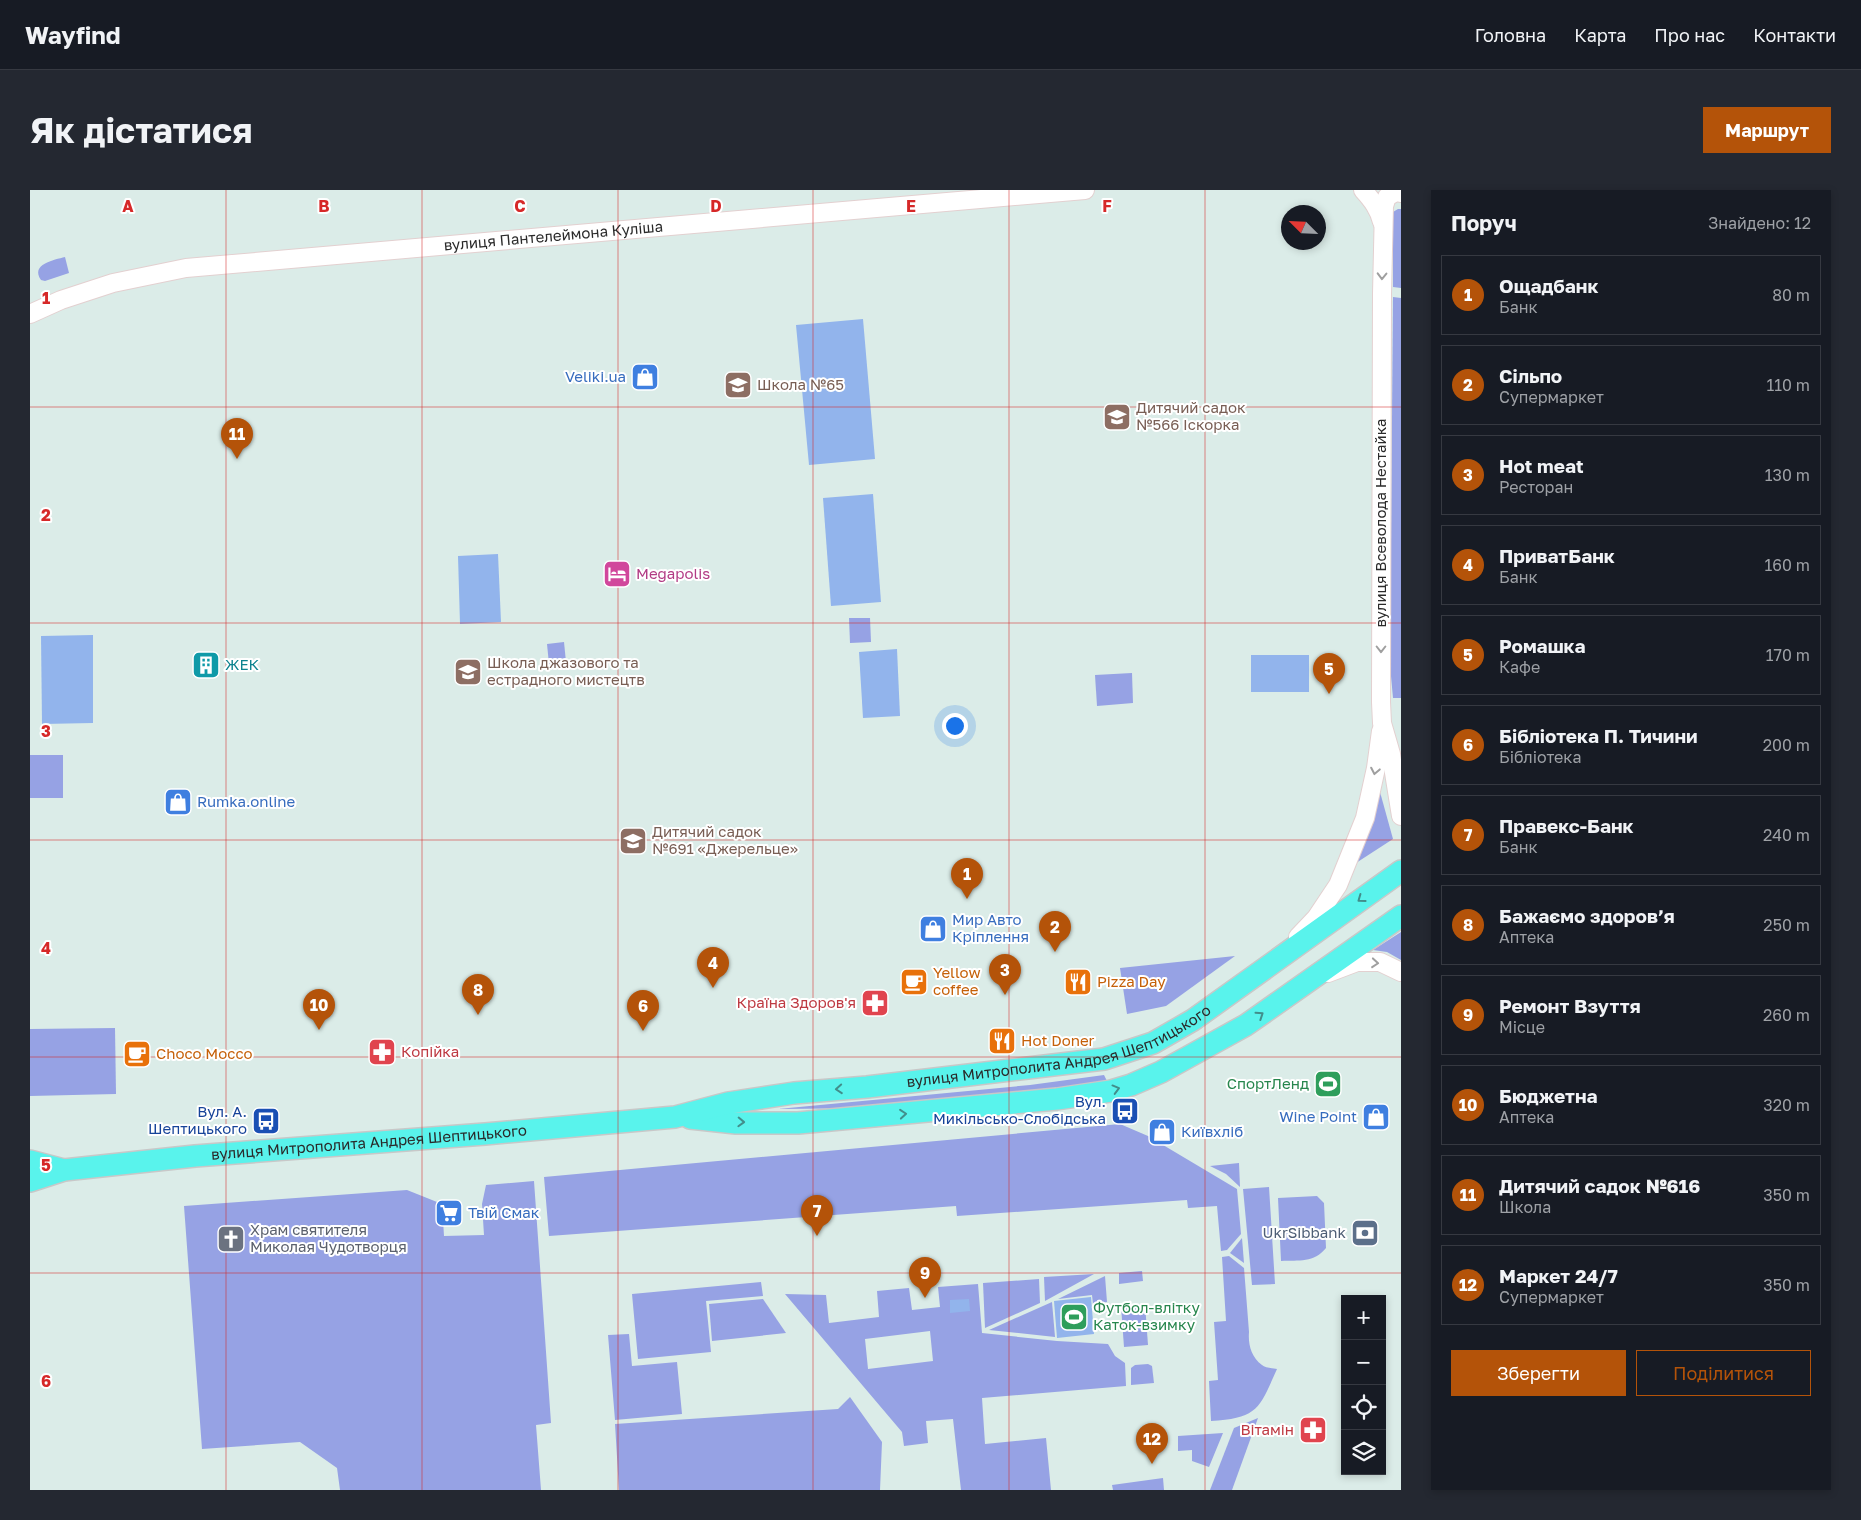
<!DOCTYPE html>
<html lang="uk">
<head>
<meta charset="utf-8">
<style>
	:root { --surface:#171b24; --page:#242831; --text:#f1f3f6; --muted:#9ea1a6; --line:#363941; --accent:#b45309 }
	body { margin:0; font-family:"Golos Text",sans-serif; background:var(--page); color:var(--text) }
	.controls { position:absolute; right:15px; bottom:15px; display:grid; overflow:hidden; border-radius:0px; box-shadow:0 2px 8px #0003 }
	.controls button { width:45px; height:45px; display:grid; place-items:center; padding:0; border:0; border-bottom:1px solid var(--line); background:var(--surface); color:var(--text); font:25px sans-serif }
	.compass { position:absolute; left:1251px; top:15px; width:45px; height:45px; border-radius:50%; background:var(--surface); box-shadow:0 2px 8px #0003; rotate:294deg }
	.you { position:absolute; left:924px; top:535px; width:18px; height:18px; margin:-12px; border:4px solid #fff; border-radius:50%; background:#1a73e8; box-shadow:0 0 0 8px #1a73e833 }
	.badge { display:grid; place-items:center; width:32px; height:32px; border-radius:50%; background:var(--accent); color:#fff; font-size:16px; font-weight:700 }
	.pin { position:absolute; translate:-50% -41px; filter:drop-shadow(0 1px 2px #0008) }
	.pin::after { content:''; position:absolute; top:26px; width:18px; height:15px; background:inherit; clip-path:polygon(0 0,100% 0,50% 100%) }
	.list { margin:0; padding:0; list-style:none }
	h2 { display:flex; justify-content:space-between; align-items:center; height:65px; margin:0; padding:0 20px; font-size:21px }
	h2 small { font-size:16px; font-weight:400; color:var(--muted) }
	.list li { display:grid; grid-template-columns:32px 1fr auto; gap:15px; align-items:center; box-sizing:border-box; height:80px; margin:0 10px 10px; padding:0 10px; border:1px solid var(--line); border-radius:0px }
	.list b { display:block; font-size:19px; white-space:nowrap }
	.list p { margin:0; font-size:16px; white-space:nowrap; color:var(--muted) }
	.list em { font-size:16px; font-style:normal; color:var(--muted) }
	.actions { display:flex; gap:10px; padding:15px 20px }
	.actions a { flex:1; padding:11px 0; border:1px solid var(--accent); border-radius:0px; text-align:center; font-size:18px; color:var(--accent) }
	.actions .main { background:var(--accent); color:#fff }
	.icon { flex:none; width:28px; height:28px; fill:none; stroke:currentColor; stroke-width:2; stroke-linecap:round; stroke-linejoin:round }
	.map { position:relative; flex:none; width:1371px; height:1300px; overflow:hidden; border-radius:0px }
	header { display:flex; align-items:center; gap:30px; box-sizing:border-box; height:70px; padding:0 25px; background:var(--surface); border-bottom:1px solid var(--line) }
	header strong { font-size:24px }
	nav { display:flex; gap:28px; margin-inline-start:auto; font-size:18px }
	.intro { display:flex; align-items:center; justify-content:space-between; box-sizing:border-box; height:120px; padding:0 30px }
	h1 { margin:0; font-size:35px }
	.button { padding:12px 22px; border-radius:0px; background:var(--accent); color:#fff; font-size:18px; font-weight:700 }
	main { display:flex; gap:30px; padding:0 30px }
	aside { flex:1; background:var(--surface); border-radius:0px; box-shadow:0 2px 8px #0003 }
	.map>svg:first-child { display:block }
	.green { fill:#96a2e4; fill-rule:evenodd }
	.pitch { fill:#92b4ec }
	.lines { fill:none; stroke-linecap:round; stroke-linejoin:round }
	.minor-casing { stroke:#e3d0d0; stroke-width:20 }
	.major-casing { stroke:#c8c8c8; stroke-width:24 }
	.minor { stroke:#fff; stroke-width:18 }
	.major { stroke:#59f3ec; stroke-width:21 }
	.oneway { stroke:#9f9f9f }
	.oneway2 { stroke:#428e8b }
	.grid { fill:none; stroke:#d62828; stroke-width:1; stroke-opacity:0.55 }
	.labels { text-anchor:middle; stroke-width:4; stroke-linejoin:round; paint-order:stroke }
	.street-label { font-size:15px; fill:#2a2a2a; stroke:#fff }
	.shop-label { font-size:15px; fill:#366cbe; stroke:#fff; text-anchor:start }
	.education-label { font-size:15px; fill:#785e54; stroke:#fff; text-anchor:start }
	.hotel-label { font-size:15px; fill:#b23c85; stroke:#fff; text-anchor:start }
	.culture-label { font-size:15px; fill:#0d838f; stroke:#fff; text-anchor:start }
	.food-label { font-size:15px; fill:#c56008; stroke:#fff; text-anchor:start }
	.health-label { font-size:15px; fill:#be3a42; stroke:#fff; text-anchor:end }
	.leisure-label { font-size:15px; fill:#27864d; stroke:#fff; text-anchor:end }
	.transit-label { font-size:15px; fill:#164399; stroke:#fff; text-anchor:end }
	.worship-label { font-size:15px; fill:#5b616d; stroke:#fff; text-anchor:start }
	.service-label { font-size:15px; fill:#4e5e75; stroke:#fff; text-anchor:end }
	.grid-label { font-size:16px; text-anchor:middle; font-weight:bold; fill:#d62828; stroke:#fff; stroke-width:4; stroke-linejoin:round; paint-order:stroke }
</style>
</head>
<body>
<header>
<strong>Wayfind</strong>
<nav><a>Головна</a><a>Карта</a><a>Про нас</a><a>Контакти</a></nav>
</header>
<div class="intro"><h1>Як дістатися</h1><a class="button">Маршрут</a></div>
<main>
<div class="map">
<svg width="1371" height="1300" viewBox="0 0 1371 1300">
	<rect width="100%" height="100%" fill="#dbece8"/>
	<g class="green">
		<path d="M1368,19h3v79l-8,-1v-75z"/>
		<path d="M35,67l4,16 -24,8 -4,-1c-11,-16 13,-20 24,-23z"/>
		<path d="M1363,107l8,1v400h-8l-3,-33z"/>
		<path d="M819,428h21l1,24 -21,1z"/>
		<path d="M534,452l2,20 -17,2 -2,-20z"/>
		<path d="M1102,483l1,30 -36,3 -2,-31z"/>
		<rect x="0" y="565" width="33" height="43"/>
		<path d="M1350,602l13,47 -37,24z"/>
		<path d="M1371,742v28l-14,-8 -14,-2z"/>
		<path d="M1205,766l-69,50 -39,8 -7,-46z"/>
		<path d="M85,838l1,66 -86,2v-67z"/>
		<path d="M1074,885l3,6 -30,7 -192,20 -107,1 252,-24z"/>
		<path d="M1090,934l28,12 89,53 4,45 -14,16 -6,1 -4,-45 -29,2 -1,-8 -230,16 -1,-10 -407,30 -5,-59z"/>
		<path d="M1209,973l1,24 -14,-13 -16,-8z"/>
		<path d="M504,991l17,242 -15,2 5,65h-201l-3,-22 -37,-26 -98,7 -18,-243 223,-16 35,14 2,32 40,-1 -2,-31 4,-19z"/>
		<path d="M1239,997l6,97 -23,1 -9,-96z"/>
		<path d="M1287,1006l7,7 2,45c-12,15 -27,12 -45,13l-3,-63z"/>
		<path d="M1212,1048l2,25 -14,-10z"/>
		<path d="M1199,1066l15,12 5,64c-1,12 2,25 13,33 3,3 11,3 15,4 -18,40 -19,49 -66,52l-2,-40 9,-1 -4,-58 12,-1 -4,-64z"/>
		<path d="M1112,1081l1,10 -24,3v-11z"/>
		<path d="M1064,1084l-49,27 -1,-24z"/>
		<path d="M1075,1086l2,26 -14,2 -1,-9 -34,4z"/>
		<path d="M1009,1089l1,24 -55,25 -2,-45z"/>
		<path d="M731,1092l2,14 -57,5 5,51 -73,7 -6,-65z"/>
		<path d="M948,1094l4,49 75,8 51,3 7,12 10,7 1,23 -144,12 3,46 61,-6 5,52h-90l-8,-71 -27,2 2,22 -24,3 -2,-14 -117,-138 41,1 3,28 50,-6 -2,-26 32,-3 3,22 28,-3 -2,-20zM900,1141l3,30 -65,8 -3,-30z"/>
		<path d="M733,1109l23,34 -74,8 -3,-37z"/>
		<path d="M1022,1112l3,35 -66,-7z"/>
		<path d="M1115,1114l3,41 -24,2 -3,-41z"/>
		<path d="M599,1144l3,32 45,-4 5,52 -67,6 -7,-85z"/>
		<path d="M1118,1174l4,2 2,17 -23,2v-17l4,-3z"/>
		<path d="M820,1207l32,45 -2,48h-261l-4,-66 223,-15z"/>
		<path d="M1228,1228l-26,72h-22l24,-62z"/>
		<path d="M1193,1243l-14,34 -17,-6v-11l-14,1v-15z"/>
		<path d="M1133,1288l1,12h-51l-1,-5z"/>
	</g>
	<g class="pitch">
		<path d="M833,129l12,140 -66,6 -13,-140z"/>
		<path d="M843,304l8,108 -50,4 -8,-108z"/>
		<path d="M468,364l3,68 -41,2 -2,-68z"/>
		<path d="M63,445v88l-51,1 -1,-88z"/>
		<path d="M867,459l3,67 -37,2 -4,-66z"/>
		<rect x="1221" y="465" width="58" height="37"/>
		<path d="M1061,1107l3,37 -37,4 -3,-37z"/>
		<path d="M939,1109l1,12 -20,2v-13z"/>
	</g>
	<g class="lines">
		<g class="minor-casing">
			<g id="minor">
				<path d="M1333,0c9,10 16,19 19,32"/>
				<path d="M1371,3l-5,-1 -9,5 -3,9 -2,88 -1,408 1,21 9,31 10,62"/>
				<path id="s1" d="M0,124l31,-14 52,-17 73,-15 899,-78"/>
				<path d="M1268,747l18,-19 22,-33 27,-67 11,-50 5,-37"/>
				<path d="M1298,783l29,-11h23l21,10"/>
			</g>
		</g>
		<g class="major-casing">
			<g id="major">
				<path d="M660,928l46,5h62l259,-24 54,-8 20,-6 30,-13 85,-47 155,-109"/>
				<path d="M0,971l34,9"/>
				<path id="s2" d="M0,991l34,-11 131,-14 290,-22 190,-17 53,-14 66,-10 73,-6 237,-28 49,-16 40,-23 208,-149"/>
			</g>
		</g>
		<use href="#minor" class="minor"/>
		<use href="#major" class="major"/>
	</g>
	<defs><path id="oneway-chevron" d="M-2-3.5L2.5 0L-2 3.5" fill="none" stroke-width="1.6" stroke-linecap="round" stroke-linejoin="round" transform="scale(1.25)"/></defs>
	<g class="oneway">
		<use href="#oneway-chevron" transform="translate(1352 86) rotate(91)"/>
		<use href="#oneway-chevron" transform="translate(1351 459) rotate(90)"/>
		<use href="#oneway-chevron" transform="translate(1345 581) rotate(101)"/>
		<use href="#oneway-chevron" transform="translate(1345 773) rotate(5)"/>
	</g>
	<g class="oneway2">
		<use href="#oneway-chevron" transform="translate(1331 709) rotate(144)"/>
		<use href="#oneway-chevron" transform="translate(1230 825) rotate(-34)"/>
		<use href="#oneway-chevron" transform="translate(809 899) rotate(176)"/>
		<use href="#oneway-chevron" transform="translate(1086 899) rotate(-15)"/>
		<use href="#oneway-chevron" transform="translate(873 924) rotate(-5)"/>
		<use href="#oneway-chevron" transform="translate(711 932) rotate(2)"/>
	</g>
	<path class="grid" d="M196,0v1300M392,0v1300M588,0v1300M783,0v1300M979,0v1300M1175,0v1300M0,217h1371M0,433h1371M0,650h1371M0,867h1371M0,1083h1371"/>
	<defs>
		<g id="shop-square" transform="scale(1.4375)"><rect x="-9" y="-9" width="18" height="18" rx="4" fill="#3f7fe0" stroke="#fff"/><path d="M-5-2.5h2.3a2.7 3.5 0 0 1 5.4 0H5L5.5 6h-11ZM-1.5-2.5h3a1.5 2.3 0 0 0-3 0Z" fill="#fff"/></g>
		<g id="school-square" transform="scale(1.4375)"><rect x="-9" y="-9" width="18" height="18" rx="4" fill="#8d6e63" stroke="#fff"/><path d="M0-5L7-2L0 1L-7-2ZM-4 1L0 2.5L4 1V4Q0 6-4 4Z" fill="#fff"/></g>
		<g id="hotel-square" transform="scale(1.4375)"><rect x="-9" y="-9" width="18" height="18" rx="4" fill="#d1479c" stroke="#fff"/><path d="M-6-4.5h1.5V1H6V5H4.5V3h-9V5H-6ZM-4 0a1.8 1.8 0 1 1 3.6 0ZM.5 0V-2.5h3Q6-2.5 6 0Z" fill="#fff"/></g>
		<g id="building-square" transform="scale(1.4375)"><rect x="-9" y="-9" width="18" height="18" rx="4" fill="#0f9aa8" stroke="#fff"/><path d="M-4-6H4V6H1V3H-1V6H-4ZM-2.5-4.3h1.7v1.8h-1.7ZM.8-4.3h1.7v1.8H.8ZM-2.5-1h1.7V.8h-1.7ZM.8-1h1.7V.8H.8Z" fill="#fff"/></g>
		<g id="cafe-square" transform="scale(1.4375)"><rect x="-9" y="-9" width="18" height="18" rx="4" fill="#e8710a" stroke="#fff"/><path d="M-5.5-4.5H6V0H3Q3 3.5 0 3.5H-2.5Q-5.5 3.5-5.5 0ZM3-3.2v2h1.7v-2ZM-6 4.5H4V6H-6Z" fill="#fff"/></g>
		<g id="restaurant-square" transform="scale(1.4375)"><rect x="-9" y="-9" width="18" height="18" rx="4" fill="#e8710a" stroke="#fff"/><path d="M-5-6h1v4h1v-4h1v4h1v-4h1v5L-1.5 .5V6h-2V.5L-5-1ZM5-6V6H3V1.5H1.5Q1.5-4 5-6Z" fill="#fff"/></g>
		<g id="pharmacy-square" transform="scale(1.4375)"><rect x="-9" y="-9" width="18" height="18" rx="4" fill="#e0444e" stroke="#fff"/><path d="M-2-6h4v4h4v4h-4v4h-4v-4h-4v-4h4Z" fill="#fff"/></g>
		<g id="stadium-square" transform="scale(1.4375)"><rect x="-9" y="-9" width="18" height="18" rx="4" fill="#2e9e5b" stroke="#fff"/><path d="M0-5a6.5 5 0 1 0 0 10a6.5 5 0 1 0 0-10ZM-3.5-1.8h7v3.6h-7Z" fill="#fff"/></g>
		<g id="bus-square" transform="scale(1.4375)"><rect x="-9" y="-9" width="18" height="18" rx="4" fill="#1a4fb4" stroke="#fff"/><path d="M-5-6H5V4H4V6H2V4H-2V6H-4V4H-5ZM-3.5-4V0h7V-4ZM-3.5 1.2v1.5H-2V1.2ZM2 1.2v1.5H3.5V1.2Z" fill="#fff"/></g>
		<g id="supermarket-square" transform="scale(1.4375)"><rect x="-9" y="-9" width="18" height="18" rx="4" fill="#3f7fe0" stroke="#fff"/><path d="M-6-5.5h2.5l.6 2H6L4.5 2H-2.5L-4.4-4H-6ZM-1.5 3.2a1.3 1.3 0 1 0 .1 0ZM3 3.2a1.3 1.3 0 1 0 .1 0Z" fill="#fff"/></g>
		<g id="bank-square" transform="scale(1.4375)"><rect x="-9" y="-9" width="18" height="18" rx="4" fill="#5c6f8a" stroke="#fff"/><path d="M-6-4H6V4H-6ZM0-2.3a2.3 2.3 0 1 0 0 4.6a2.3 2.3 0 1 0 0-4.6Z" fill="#fff"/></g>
		<g id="church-square" transform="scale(1.4375)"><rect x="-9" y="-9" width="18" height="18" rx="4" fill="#6b7280" stroke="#fff"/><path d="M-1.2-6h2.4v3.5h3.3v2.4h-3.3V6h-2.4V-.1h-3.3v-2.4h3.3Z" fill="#fff"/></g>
	</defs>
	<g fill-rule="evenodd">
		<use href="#shop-square" x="615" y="187"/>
		<use href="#school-square" x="708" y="195"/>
		<use href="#school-square" x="1087" y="227"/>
		<use href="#hotel-square" x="587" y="384"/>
		<use href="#building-square" x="176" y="475"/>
		<use href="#school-square" x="438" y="482"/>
		<use href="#shop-square" x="148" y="612"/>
		<use href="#school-square" x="603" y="651"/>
		<use href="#shop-square" x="903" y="739"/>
		<use href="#cafe-square" x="884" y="792"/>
		<use href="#restaurant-square" x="1048" y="792"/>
		<use href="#pharmacy-square" x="845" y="813"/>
		<use href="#restaurant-square" x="972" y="851"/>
		<use href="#pharmacy-square" x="352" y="862"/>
		<use href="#cafe-square" x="107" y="864"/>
		<use href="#stadium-square" x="1298" y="894"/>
		<use href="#bus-square" x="1095" y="921"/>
		<use href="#shop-square" x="1346" y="927"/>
		<use href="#bus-square" x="236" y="931"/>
		<use href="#shop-square" x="1132" y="942"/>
		<use href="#supermarket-square" x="419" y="1023"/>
		<use href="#bank-square" x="1335" y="1043"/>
		<use href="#church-square" x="201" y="1049"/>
		<use href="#stadium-square" x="1044" y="1127"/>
		<use href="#pharmacy-square" x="1283" y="1240"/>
	</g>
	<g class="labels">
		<g class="street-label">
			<text dy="5" stroke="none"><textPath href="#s1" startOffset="532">вулиця Пантелеймона Куліша</textPath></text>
			<text transform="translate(1351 333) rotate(-90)" y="5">вулиця Всеволода Нестайка</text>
			<text dy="5" stroke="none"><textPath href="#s2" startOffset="1042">вулиця Митрополита Андрея Шептицького</textPath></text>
			<text dy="5" stroke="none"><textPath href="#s2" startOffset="342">вулиця Митрополита Андрея Шептицького</textPath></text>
		</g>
		<g class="shop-label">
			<text x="596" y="192" text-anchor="end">Veliki.ua</text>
			<text x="167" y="617">Rumka.online</text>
			<text x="922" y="735">Мир Авто<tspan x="922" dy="17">Кріплення</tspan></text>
			<text x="1327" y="932" text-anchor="end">Wine Point</text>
			<text x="1151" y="947">Київхліб</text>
			<text x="438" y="1028">Твій Смак</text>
		</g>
		<g class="education-label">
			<text x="727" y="200">Школа №65</text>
			<text x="1106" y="223">Дитячий садок<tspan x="1106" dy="17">№566 Іскорка</tspan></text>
			<text x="457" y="478">Школа джазового та<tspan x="457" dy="17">естрадного мистецтв</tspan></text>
			<text x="622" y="647">Дитячий садок<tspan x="622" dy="17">№691 «Джерельце»</tspan></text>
		</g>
		<g class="hotel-label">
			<text x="606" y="389">Megapolis</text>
		</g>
		<g class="culture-label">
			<text x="195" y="480">ЖЕК</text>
		</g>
		<g class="food-label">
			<text x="903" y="788">Yellow<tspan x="903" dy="17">coffee</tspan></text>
			<text x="1067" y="797">Pizza Day</text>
			<text x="991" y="856">Hot Doner</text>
			<text x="126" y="869">Choco Mocco</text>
		</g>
		<g class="health-label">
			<text x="826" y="818">Країна Здоров'я</text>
			<text x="371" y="867" text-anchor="start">Копійка</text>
			<text x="1264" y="1245">Вітамін</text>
		</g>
		<g class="leisure-label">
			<text x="1279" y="899">СпортЛенд</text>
			<text x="1063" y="1123" text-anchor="start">Футбол-влітку<tspan x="1063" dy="17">Каток-взимку</tspan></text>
		</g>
		<g class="transit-label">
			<text x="1076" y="917">Вул.<tspan x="1076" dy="17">Микільсько-Слобідська</tspan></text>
			<text x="217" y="927">Вул. А.<tspan x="217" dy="17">Шептицького</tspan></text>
		</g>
		<g class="worship-label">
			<text x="220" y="1045">Храм святителя<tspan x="220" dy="17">Миколая Чудотворця</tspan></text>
		</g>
		<g class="service-label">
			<text x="1316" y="1048">UkrSibbank</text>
		</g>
	</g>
	<g class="grid-label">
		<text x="98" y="22">A</text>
		<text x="294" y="22">B</text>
		<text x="490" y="22">C</text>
		<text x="686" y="22">D</text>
		<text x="881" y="22">E</text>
		<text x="1077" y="22">F</text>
		<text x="16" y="114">1</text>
		<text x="16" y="331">2</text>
		<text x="16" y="547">3</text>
		<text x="16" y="764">4</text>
		<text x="16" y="981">5</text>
		<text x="16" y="1197">6</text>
	</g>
</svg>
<div class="controls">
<button>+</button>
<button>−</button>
<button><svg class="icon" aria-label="locate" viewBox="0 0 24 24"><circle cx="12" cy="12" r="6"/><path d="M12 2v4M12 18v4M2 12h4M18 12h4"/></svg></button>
<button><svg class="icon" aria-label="layers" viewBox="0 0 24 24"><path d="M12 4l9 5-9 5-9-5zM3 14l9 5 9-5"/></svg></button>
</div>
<svg class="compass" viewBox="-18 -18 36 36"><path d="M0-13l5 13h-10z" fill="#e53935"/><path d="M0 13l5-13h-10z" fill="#9ea1a6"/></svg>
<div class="you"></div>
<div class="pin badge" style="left:937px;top:709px">1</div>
<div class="pin badge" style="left:1025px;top:762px">2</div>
<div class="pin badge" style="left:975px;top:805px">3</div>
<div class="pin badge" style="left:683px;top:798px">4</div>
<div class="pin badge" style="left:1299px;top:504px">5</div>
<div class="pin badge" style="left:613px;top:841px">6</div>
<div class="pin badge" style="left:787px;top:1046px">7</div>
<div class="pin badge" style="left:448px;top:825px">8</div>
<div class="pin badge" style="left:895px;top:1108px">9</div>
<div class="pin badge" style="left:289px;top:840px">10</div>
<div class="pin badge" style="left:207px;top:269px">11</div>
<div class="pin badge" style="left:1122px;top:1274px">12</div>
</div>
<aside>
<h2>Поруч<small>Знайдено: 12</small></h2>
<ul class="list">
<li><span class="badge">1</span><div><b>Ощадбанк</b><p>Банк</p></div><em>80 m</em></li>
<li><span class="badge">2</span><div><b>Сільпо</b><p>Супермаркет</p></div><em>110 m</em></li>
<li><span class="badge">3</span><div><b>Hot meat</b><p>Ресторан</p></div><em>130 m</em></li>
<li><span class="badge">4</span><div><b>ПриватБанк</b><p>Банк</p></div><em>160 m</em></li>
<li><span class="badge">5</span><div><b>Ромашка</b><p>Кафе</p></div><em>170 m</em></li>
<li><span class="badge">6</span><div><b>Бібліотека П. Тичини</b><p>Бібліотека</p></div><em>200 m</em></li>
<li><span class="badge">7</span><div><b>Правекс-Банк</b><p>Банк</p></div><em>240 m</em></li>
<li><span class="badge">8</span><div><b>Бажаємо здоровʼя</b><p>Аптека</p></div><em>250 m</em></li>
<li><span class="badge">9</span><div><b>Ремонт Взуття</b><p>Місце</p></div><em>260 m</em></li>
<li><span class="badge">10</span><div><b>Бюджетна</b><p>Аптека</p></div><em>320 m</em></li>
<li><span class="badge">11</span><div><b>Дитячий садок №616</b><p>Школа</p></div><em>350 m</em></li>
<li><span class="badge">12</span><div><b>Маркет 24/7</b><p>Супермаркет</p></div><em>350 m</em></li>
</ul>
<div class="actions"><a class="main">Зберегти</a><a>Поділитися</a></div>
</aside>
</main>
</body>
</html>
